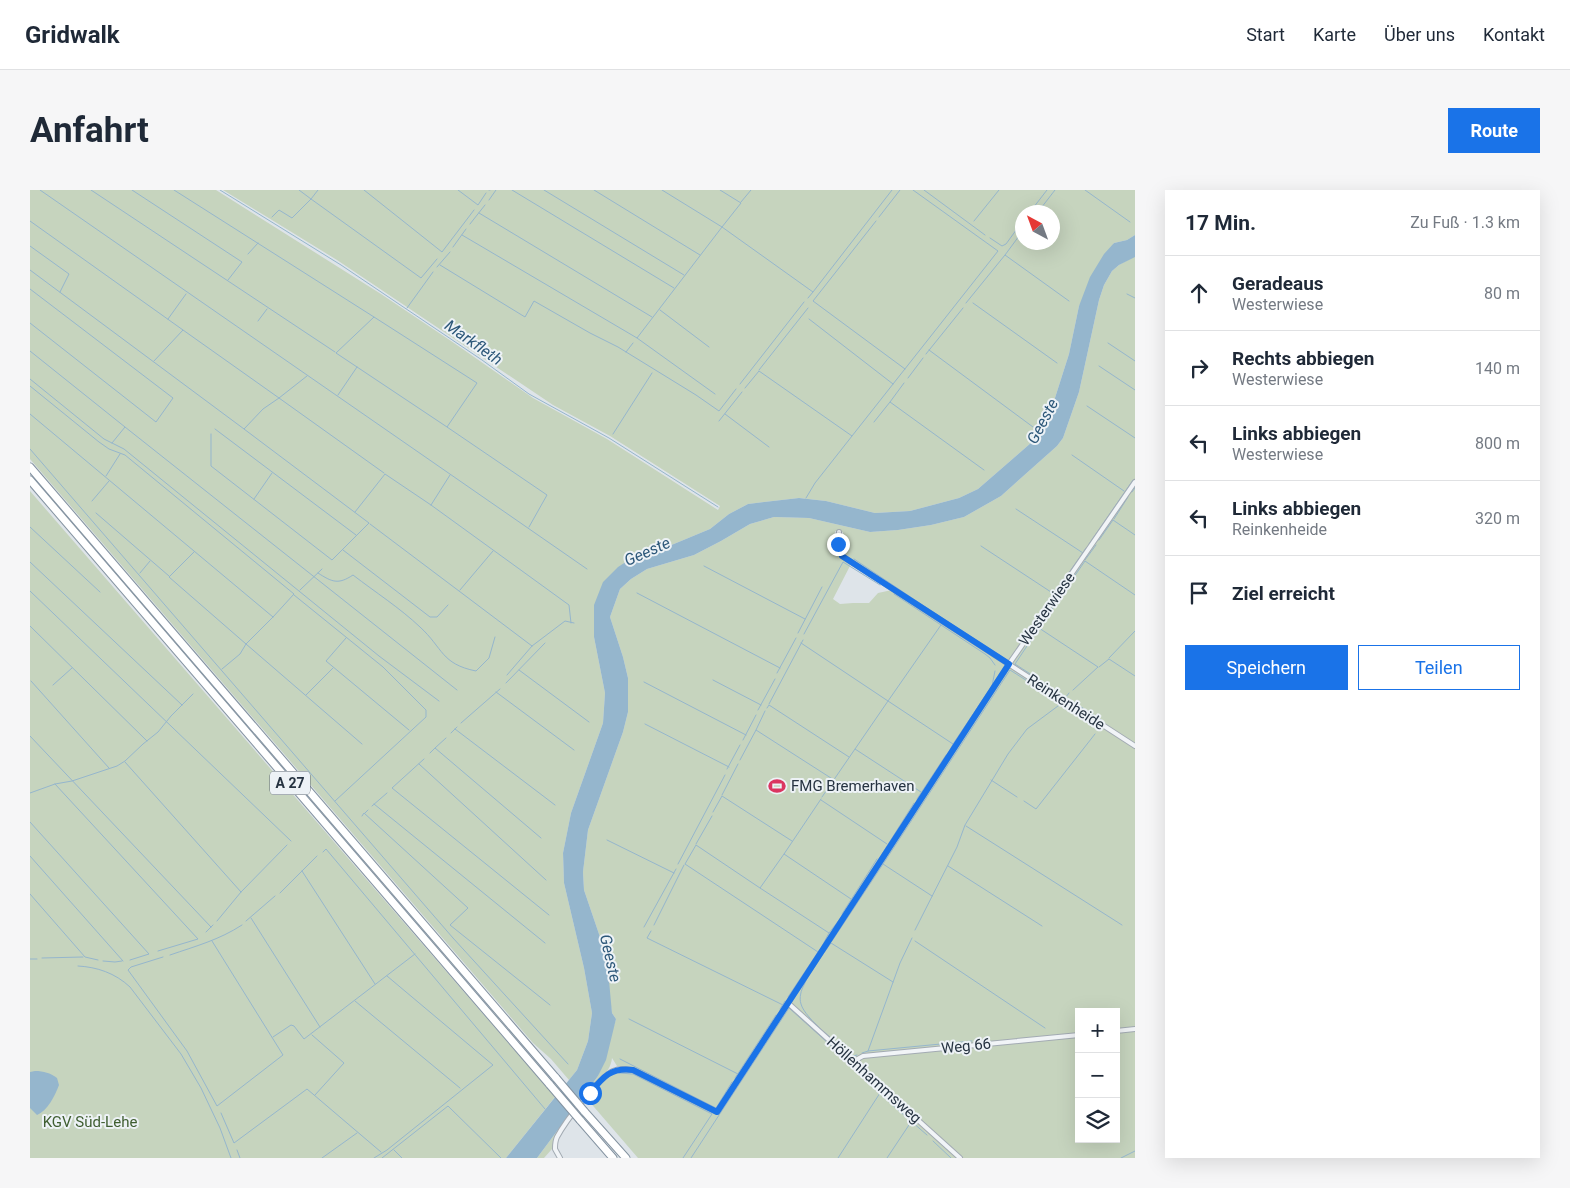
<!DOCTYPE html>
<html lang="de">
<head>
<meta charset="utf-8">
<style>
	:root { --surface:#fff; --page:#f6f6f7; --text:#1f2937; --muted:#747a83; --line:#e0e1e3; --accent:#1a73e8 }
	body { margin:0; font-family:Roboto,sans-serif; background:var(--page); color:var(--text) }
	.controls { position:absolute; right:15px; bottom:15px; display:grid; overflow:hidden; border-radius:0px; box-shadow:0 5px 20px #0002 }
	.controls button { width:45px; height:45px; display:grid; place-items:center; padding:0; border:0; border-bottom:1px solid var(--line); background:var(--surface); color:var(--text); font:25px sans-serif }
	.compass { position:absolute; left:985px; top:15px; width:45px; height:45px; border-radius:50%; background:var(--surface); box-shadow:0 5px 20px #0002; rotate:319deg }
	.stop { position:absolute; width:15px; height:15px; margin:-11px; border:4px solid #1a73e8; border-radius:50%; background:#fff }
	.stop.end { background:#1a73e8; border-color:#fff; box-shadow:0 1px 5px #0008 }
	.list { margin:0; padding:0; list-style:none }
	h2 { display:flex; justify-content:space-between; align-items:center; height:65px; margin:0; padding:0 20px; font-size:21px }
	h2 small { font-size:16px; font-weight:400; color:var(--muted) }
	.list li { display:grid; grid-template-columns:32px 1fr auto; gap:15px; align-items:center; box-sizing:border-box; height:75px; padding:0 20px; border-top:1px solid var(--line) }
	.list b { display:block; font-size:19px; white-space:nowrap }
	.list p { margin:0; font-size:16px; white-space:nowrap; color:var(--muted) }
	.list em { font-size:16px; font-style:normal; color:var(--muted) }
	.actions { display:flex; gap:10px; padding:15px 20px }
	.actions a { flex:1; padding:11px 0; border:1px solid var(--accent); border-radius:0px; text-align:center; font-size:18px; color:var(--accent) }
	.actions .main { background:var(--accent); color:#fff }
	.icon { flex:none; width:28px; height:28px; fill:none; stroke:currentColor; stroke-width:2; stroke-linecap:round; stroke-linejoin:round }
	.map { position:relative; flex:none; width:1105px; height:968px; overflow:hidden; border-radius:0px }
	header { display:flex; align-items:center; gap:30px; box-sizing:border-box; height:70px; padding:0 25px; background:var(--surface); border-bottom:1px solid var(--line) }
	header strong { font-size:24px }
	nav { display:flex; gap:28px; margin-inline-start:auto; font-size:18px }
	.intro { display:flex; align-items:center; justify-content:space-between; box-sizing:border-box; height:120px; padding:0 30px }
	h1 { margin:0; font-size:35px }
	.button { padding:12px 22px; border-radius:0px; background:var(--accent); color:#fff; font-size:18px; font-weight:700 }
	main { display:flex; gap:30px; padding:0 30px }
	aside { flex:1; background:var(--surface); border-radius:0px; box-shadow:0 5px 20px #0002 }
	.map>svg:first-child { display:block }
	.green { fill:#c6d4be; fill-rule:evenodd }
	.water { fill:#95b6cd }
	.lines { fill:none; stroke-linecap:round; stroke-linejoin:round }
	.stream { stroke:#95b6cd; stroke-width:1 }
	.minor-casing { stroke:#a3abb3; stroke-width:6 }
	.motorway-casing { stroke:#8493a1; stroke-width:9 }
	.minor { stroke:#f1f4f7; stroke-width:4 }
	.motorway { stroke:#fff; stroke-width:7 }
	.motorway-bridge-casing { stroke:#8493a1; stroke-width:9; stroke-linecap:butt }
	.motorway-bridge { stroke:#fff; stroke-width:7 }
	.route { stroke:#1a73e8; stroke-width:6 }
	.labels { text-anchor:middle; stroke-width:4; stroke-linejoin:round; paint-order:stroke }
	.shield { fill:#edf2f6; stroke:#626c77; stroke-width:1 }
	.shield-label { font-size:14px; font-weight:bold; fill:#263341 }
	.street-label { font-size:15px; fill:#263341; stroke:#edf2f6 }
	.poi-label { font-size:15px; fill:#263341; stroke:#edf2f6; text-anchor:start }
	.park-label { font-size:15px; fill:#3f5e31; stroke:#edf2f6 }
	.water-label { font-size:16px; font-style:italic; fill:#2c5779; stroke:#edf2f6 }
</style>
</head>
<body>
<header>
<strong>Gridwalk</strong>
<nav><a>Start</a><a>Karte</a><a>Über uns</a><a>Kontakt</a></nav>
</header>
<div class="intro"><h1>Anfahrt</h1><a class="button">Route</a></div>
<main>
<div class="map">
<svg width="1105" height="968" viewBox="0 0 1105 968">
	<rect width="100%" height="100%" fill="#dee4e9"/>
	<g class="green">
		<path d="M0,0h186l165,104 73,49 79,55 74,41 111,71 2,-4 -110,-70 -57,-31 -216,-145 -114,-70h912v45l-8,5 -13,3 -35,63 -10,48 -22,69 -7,12 -62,54 -19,9 -49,13 -35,2 -49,-12 -27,-3 -51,6 -19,10 -19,15 -41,17 -34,10 -41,66v15l11,56 -2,30 -32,90 -8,40 1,30 20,85 8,45 -4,28 -11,29 -8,10 -18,-21 -18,-16 -503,-584zM992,22h30v30h-30z"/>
		<path d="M1103,67h2v488l-291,-190 -2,-7 1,-16 -8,-1c2,20 -2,21 16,33l-18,35 7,5 13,-1h16l9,-10 14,-3 243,158v410h-497l-50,-58c9,-12 17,-24 33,-29l1,-4 -5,-1 -5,-8c-1,9 -5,14 -12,20l-45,59 -3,12 -8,9h-7l61,-82 18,-57 -4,-6 -12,-76 -16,-47 -1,-18 5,-42 35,-98 5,-20v-34l-5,-21 -13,-40 10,-28 11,-10 16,-10 47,-14 27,-14 29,-17 24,-7 35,1 61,14 28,-2 33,-5 33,-8 37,-21 56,-50 6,-8 16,-46 20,-92 5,-15 8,-14 7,-6zM1049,822h37v127h-37z"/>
		<path d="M0,301l525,606 -49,61h-476z"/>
	</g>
	<g class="water">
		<path d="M1105,45v22l-16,8 -7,6 -8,14 -5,15 -20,92 -16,46 -6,8 -56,50 -37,21 -33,8 -33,5 -28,2 -61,-14 -35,-1 -24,7 -29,17 -27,14 -47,14 -16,10 -11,10 -10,28 13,40 5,21v34l-5,20 -35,98 -5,42 1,18 16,47 8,33 4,43 4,6 -10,41 -8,16 -61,82h-31l71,-88 11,-29 4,-28 -8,-45 -20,-85 -1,-30 8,-40 32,-90 2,-30 -11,-56v-32l9,-23 15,-15 17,-11 34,-10 41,-17 19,-15 19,-10 51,-6 27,3 49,12 35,-2 49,-13 19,-9 62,-54 7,-12 22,-69 10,-48 11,-29 14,-23 10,-11 13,-3z"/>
		<path d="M5,881c9,0 15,2 22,7l2,7c-4,11 -12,26 -22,30l-7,-7v-36z"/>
	</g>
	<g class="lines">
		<g class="stream">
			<path d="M10,0l547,379"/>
			<path d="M61,0l244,162"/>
			<path d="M102,0l110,72 -14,18"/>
			<path d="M144,0l200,127"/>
			<path d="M190,0l121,75 141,95 47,34 80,44 109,69"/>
			<path d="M288,0l-7,9 110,79 16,-19"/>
			<path d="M334,0l78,62 32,-42"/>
			<path d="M428,0l20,15 8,-12"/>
			<path d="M459,0h1"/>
			<path d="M482,0l162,98"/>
			<path d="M514,0l140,85"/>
			<path d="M564,0l106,65"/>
			<path d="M632,0l60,37 19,-24 -21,-13"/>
			<path d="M894,0l61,45"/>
			<path d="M1055,0l45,32"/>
			<path d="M459,10l7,-10"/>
			<path d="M711,12l10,-12"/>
			<path d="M1000,22l17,-22"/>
			<path d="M1008,22l17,-22"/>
			<path d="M449,23l173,104"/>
			<path d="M242,27l7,-7 13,8 19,-19 -12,-9"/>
			<path d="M849,27l21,-27"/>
			<path d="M0,31l153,109 -29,31"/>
			<path d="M846,31l-63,80 92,68"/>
			<path d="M944,31l25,-31"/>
			<path d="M440,34l15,-19"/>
			<path d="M992,42l-17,23 64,46"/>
			<path d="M432,45l175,103 85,-111 91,65 -5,6"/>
			<path d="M960,48l12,8 4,-2 16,-22"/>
			<path d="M0,56l39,28 -9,18"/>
			<path d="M423,57l13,-18"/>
			<path d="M218,64l10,-11"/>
			<path d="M410,75l85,52 9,-16 56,32 28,14 78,48 23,16 17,-22"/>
			<path d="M407,77l13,-15"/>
			<path d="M0,80l214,159"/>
			<path d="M0,99l143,109 -17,24 -126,-99"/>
			<path d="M783,102l79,-102"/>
			<path d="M1097,104l8,4"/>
			<path d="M936,113l39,-48"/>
			<path d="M943,113l84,60"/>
			<path d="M377,118l26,-36"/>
			<path d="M630,120l49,37"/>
			<path d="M138,129l18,-25"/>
			<path d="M779,129l84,65"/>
			<path d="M228,131l9,-12"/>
			<path d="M153,140l96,68 -16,11 -19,20 125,94 -37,37 -121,-94v-32"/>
			<path d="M607,148l78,56"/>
			<path d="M1078,153l27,18"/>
			<path d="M899,160l104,77"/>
			<path d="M0,161l95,76 -13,16"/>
			<path d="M596,162l7,-9"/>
			<path d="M896,164l37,-46"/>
			<path d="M1069,176l36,24"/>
			<path d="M729,180l49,-62"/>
			<path d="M277,186l-28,22 105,75"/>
			<path d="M878,188l15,-20"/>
			<path d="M0,189l74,60 20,10 255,207 60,45"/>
			<path d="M874,193l-14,19 94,68"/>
			<path d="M710,194l64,-82"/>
			<path d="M0,196l69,56 10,7 16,6 169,139 -21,23 -27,27 116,100"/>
			<path d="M715,198l14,-17 93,65 -37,47 -9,15"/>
			<path d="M308,205l19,-28"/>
			<path d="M1057,216l48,32"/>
			<path d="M0,224l243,203"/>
			<path d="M695,224l44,33"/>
			<path d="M689,231l23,-29"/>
			<path d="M844,232l16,-20"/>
			<path d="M95,237l332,263"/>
			<path d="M417,237l-111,-74 38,-36 103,66 -30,44 100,68 -18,32"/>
			<path d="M185,239l141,106"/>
			<path d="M583,244l39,-61"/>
			<path d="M822,246l146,-185 -85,-61"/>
			<path d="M0,259l423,489 115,126"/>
			<path d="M1042,265l52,36"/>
			<path d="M76,286l14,-22"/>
			<path d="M1102,302l3,-4"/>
			<path d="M224,309l18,-26"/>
			<path d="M62,311l17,-20"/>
			<path d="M401,315l19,-30"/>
			<path d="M986,319l67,44"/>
			<path d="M325,322l30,-38 46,31 138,100 2,18"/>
			<path d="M66,323l73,63"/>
			<path d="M1084,329l14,-22"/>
			<path d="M340,334l162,122"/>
			<path d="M0,337l70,65"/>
			<path d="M1069,350l14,-20 22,15"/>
			<path d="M1059,354l44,-64"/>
			<path d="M951,356l73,48"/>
			<path d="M313,360l87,67h7l11,-12"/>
			<path d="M164,362l-25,25 77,67 -6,10 -18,15"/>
			<path d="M824,369l137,92"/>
			<path d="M1055,370l11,-15"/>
			<path d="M0,372l152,143"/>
			<path d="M674,376l101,53"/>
			<path d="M110,383l10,-12"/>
			<path d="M288,383c14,9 20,12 35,2 22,17 47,33 67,52 23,21 21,37 56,44l13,-13 6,-21"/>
			<path d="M1030,396l26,-38"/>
			<path d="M270,400l22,-21"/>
			<path d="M430,400l33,-39"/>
			<path d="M0,401l261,250"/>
			<path d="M607,403l143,75"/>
			<path d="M864,404l91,60 5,4 5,7"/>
			<path d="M1032,404l23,-33 50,34"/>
			<path d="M264,405l89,72 43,43v7l-91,84"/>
			<path d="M911,435l-53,76 65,43 39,-58 3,-15"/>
			<path d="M0,436l117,115"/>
			<path d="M1010,437l19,-28"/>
			<path d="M768,443l24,-46"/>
			<path d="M774,444l39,-72 37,23"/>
			<path d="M316,448l-20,23 83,69"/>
			<path d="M771,453l87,58 -33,48 66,43"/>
			<path d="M1079,468l26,-27"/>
			<path d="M980,469l47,-68"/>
			<path d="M1069,477l10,-8 26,17"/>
			<path d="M489,480l70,52"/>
			<path d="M747,483l19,-35"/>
			<path d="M477,485l25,-29 33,-25 9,2"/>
			<path d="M683,490l48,25"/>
			<path d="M1,491l78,87"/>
			<path d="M614,492l102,53"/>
			<path d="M476,493l39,-40"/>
			<path d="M23,495l19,-17"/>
			<path d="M466,502l78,58"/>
			<path d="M1039,503l-3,4 -51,-33 24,-36 59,39 -25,23"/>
			<path d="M276,505l27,-27"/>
			<path d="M1037,508l36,23"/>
			<path d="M1032,513l31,20"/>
			<path d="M739,514l34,-64"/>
			<path d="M737,518l2,-3 80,52"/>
			<path d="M728,520l17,-31"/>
			<path d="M431,533l39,-34"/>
			<path d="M615,534l84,43"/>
			<path d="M425,539l100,76"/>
			<path d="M726,540l9,-19"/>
			<path d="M421,543l6,-6"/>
			<path d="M0,546l181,191"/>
			<path d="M713,550l13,-25"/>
			<path d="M405,558l11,-10"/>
			<path d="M920,560l3,-6"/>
			<path d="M400,563l5,-5 106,90"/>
			<path d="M394,569l-32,29 157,127"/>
			<path d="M710,570l16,-30 78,50"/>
			<path d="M95,572l116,130"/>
			<path d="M389,574l127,116"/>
			<path d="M697,579l13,-24"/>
			<path d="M961,590l26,17"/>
			<path d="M25,594l143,155 -40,12"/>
			<path d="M0,603l25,-9 17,-3 45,-15 8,-5 18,-17 15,-12 13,-16 22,-22"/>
			<path d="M692,605l16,-31"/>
			<path d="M792,607l33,-48"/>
			<path d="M791,609l-37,55 67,45"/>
			<path d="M887,609l29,-44"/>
			<path d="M791,610l66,44"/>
			<path d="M994,611l12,8 59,-75"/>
			<path d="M344,614l171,139"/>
			<path d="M342,616l15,-13"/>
			<path d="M683,622l9,-16 70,45"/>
			<path d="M335,623l3,-3"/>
			<path d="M332,626l2,-3 104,95 -18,17 100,80"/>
			<path d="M0,632l119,132 -19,6"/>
			<path d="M936,636l156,99"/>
			<path d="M577,650l67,33"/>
			<path d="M666,654l16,-28"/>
			<path d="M293,662l3,-3 219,260"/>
			<path d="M754,664l-24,34 69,45 10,-13"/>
			<path d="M852,664l32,-51"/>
			<path d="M0,666l93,105"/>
			<path d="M648,674l47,-89"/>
			<path d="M853,674l127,-194 33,21"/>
			<path d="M918,676l94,60"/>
			<path d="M272,681l73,113"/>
			<path d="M730,698l-64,-43 -11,19 133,88 2,-3"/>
			<path d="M250,703l37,-37"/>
			<path d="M0,704l55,63 13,3"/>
			<path d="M812,724l35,-55"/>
			<path d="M221,728l69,109"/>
			<path d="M187,731l24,-29 46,-47"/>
			<path d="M216,731l29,-25"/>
			<path d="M624,735l30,-60"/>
			<path d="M614,737l32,-58"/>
			<path d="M885,740l42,-83 8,-22 43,-71 19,-25 35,-26 -12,-7"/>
			<path d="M621,741l-4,7 136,67"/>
			<path d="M176,742l7,-7"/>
			<path d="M802,751l51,-77 49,32"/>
			<path d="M885,751l130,87"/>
			<path d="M792,756l7,-13"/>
			<path d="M140,765c26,-9 49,-15 72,-30"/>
			<path d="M133,767l-32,10 -3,3 59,81 30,55 66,-51 -71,-114"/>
			<path d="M12,768l41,-1"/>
			<path d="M0,769h7"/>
			<path d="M73,771l12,1 7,-1"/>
			<path d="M48,776c19,1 37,7 52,21l51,67 20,34 19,40 11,30"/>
			<path d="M758,807l30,-45"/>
			<path d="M325,811l105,87"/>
			<path d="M750,819l5,-8"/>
			<path d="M599,829l109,55"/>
			<path d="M282,845l32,28 -29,32"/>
			<path d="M243,847l18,-12 3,1 10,13 111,-85"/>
			<path d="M838,861l32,-88 12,-25"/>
			<path d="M832,863l6,-2 104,-10"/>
			<path d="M827,865l-4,1c-13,-11 -48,-37 -52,-52 -2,-6 0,-14 3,-19 6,-15 18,-29 27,-42l62,39"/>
			<path d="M590,869l96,49 16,-26"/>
			<path d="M822,876l31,30"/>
			<path d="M589,883l14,1 79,40 -29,44"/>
			<path d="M705,888l41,-63"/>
			<path d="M859,912l38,33"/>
			<path d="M191,923l13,30 73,-54 74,63"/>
			<path d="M903,951l18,17"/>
			<path d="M207,960l3,8"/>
			<path d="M364,960l8,8"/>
			<path d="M292,968l35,-25"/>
			<path d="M344,968l13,-8 106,-85 -106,-89"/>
			<path d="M352,968l66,-52 53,52"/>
			<path d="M661,968l98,-150 59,53"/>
			<path d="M808,968l42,-65"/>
			<path d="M857,968l24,-36"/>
			<path d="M1091,968l14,-7"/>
		</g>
		<g class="minor-casing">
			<g id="minor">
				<path d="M809,342l-1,12 4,12 293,190"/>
				<path d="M758,813l172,155"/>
				<path d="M1086,841l19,-2"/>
				<path d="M824,871l9,-5 216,-21"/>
				<path d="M530,968l-5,-9c0,-4 0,-8 2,-12 8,-15 41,-59 56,-66 7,-3 13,-2 20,-1l84,42 292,-448 126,-182"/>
			</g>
		</g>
		<g class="motorway-casing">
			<g id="motorway">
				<path d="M0,277l526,611"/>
				<path d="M0,290l520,605"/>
				<path d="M554,921l42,47"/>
				<path d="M550,930l33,38"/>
			</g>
		</g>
		<use href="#minor" class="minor"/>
		<use href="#motorway" class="motorway"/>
		<g class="motorway-bridge-casing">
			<g id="motorway-bridge">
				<path d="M526,888l28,33"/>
				<path d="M520,895l30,35"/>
			</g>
		</g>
		<use href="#motorway-bridge" class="motorway-bridge"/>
	</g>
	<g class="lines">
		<path class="route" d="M560,903c13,-16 21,-26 43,-23l84,42 292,-448 -167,-108 -4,-12"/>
	</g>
	<defs>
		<g id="stadium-bare" transform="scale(1.35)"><path d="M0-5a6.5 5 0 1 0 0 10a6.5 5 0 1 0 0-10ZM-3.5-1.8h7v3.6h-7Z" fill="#db3661" stroke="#edf2f6" stroke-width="2.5" paint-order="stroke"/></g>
	</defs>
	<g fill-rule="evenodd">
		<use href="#stadium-bare" x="747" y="596"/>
	</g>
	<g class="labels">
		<rect class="shield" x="240" y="581.5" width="40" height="23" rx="4"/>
		<g class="shield-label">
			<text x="260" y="598">A 27</text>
		</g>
		<g class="street-label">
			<text transform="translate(1017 419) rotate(-55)" y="5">Westerwiese</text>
			<text transform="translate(1036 512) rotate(33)" y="5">Reinkenheide</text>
			<text transform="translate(936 856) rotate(-6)" y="5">Weg 66</text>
			<text transform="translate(844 890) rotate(42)" y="5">Höllenhammsweg</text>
		</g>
		<g class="poi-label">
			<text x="761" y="601">FMG Bremerhaven</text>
		</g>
		<g class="park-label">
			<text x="60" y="937">KGV Süd-Lehe</text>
		</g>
		<g class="water-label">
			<text transform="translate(444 152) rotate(35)" y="6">Markfleth</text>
			<text transform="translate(1012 231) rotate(-62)" y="6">Geeste</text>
			<text transform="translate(617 361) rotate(-24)" y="6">Geeste</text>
			<text transform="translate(581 768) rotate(77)" y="6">Geeste</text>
		</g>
	</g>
</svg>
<div class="controls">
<button>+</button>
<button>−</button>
<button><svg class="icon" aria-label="layers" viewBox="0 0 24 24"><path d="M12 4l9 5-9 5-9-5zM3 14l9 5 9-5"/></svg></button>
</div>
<svg class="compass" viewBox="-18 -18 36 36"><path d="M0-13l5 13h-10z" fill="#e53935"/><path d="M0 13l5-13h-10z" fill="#747a83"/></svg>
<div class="stop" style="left:560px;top:903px"></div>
<div class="stop end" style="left:808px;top:354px"></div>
</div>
<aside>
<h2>17 Min.<small>Zu Fuß · 1.3 km</small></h2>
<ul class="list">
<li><svg class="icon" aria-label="ahead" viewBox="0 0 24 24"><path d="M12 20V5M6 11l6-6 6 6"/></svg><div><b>Geradeaus</b><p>Westerwiese</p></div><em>80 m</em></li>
<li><svg class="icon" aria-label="right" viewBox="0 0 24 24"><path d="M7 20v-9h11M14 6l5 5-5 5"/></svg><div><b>Rechts abbiegen</b><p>Westerwiese</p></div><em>140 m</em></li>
<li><svg class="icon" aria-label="left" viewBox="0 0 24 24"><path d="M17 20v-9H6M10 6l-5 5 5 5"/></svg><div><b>Links abbiegen</b><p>Westerwiese</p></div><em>800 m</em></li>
<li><svg class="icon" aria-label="left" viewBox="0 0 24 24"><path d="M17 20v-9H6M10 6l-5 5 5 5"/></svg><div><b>Links abbiegen</b><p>Reinkenheide</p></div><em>320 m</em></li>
<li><svg class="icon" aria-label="arrive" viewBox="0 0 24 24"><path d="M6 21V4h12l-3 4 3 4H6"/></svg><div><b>Ziel erreicht</b></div></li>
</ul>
<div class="actions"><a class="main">Speichern</a><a>Teilen</a></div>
</aside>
</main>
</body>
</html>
